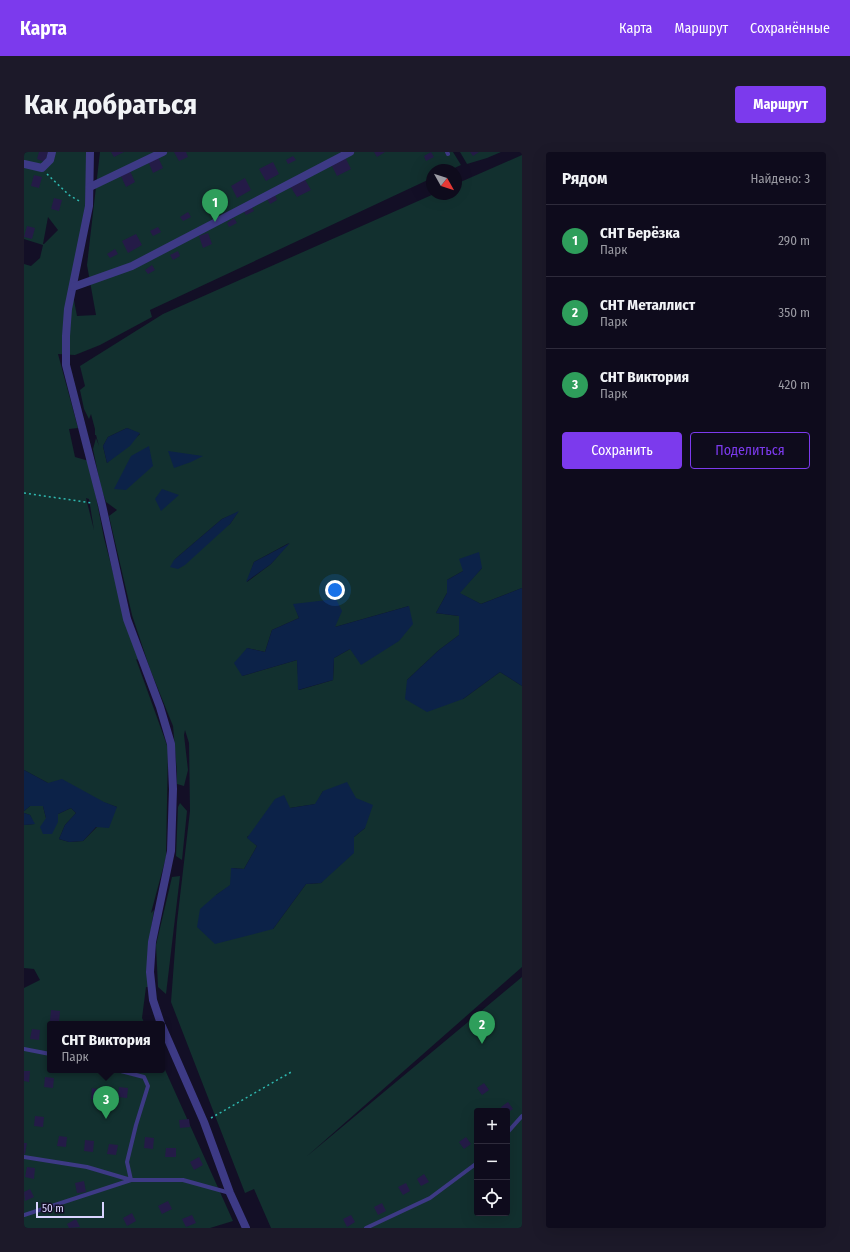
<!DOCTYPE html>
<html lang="ru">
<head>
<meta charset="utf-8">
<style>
	:root { --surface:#0e0b1c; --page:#1c1929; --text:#f1f3f6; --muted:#9b9ba3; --line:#2e2b3b; --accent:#7c3aed }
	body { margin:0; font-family:"Fira Sans Condensed",sans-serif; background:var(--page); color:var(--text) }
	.controls { position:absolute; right:12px; bottom:12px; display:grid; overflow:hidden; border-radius:4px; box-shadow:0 4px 16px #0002 }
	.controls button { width:36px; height:36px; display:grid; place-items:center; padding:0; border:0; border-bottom:1px solid var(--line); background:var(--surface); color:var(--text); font:20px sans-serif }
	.compass { position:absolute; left:402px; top:12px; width:36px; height:36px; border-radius:50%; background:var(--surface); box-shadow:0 4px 16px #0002; rotate:129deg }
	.scale { position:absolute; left:12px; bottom:10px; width:68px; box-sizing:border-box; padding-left:4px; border:2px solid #d9d4ff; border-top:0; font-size:11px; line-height:14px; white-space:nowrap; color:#d9d4ff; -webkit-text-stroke:3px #130f26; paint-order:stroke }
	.you { position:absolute; left:311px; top:438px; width:14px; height:14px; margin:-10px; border:3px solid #fff; border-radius:50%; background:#1a73e8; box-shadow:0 0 0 6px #1a73e833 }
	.badge { display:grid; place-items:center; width:26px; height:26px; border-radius:50%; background:var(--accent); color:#fff; font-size:13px; font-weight:700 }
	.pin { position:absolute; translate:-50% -33px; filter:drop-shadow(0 1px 2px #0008) }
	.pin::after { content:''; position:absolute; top:21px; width:14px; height:12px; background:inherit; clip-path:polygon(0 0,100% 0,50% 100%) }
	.popup { position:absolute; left:23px; top:869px; width:118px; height:52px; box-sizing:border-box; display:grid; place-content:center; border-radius:4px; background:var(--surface); filter:drop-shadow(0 1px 3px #0005); font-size:13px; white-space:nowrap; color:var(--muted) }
	.popup b { font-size:15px; color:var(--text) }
	.popup::after { content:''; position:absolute; left:50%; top:100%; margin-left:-8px; border:8px solid transparent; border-top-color:var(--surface) }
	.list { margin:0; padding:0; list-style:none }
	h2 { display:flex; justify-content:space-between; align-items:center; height:52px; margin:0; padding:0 16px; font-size:17px }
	h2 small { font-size:13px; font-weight:400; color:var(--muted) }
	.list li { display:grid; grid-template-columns:26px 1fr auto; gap:12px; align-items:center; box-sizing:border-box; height:72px; padding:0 16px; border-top:1px solid var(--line) }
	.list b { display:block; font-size:15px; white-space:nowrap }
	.list p { margin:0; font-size:13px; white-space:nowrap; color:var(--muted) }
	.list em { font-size:13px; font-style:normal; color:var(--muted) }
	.actions { display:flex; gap:8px; padding:12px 16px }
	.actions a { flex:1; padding:9px 0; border:1px solid var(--accent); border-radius:4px; text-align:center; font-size:14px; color:var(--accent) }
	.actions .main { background:var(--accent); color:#fff }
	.icon { flex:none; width:22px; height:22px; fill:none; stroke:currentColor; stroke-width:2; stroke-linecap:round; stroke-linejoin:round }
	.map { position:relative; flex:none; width:498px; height:1076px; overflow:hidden; border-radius:4px }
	header { display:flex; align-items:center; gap:24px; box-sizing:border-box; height:56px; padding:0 20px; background:var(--accent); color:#fff }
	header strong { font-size:19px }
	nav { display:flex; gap:22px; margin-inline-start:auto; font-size:14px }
	.intro { display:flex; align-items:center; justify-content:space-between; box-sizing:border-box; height:96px; padding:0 24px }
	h1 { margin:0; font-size:28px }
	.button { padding:10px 18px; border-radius:4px; background:var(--accent); color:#fff; font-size:14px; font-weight:700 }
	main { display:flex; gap:24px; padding:0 24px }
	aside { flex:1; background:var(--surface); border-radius:4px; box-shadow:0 4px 16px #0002 }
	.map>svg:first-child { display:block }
	.green { fill:#12302f; fill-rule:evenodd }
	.water { fill:#0c2248 }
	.building { fill:#241b47 }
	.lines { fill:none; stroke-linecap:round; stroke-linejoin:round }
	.path { stroke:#2fb8b0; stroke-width:1.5; stroke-dasharray:2 3; stroke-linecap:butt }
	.service { stroke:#3d3a85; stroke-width:4 }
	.minor { stroke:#3d3a85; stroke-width:8 }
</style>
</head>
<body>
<header>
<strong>Карта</strong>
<nav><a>Карта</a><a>Маршрут</a><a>Сохранённые</a></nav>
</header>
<div class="intro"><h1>Как добраться</h1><a class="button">Маршрут</a></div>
<main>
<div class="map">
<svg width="498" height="1076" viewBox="0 0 498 1076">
	<rect width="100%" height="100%" fill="#130f26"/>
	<g class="green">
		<path d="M0,0h64l-3,62 -14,71 6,31 19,-1 -9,-50 13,-113h353l8,13 -11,5h-18v8l-282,132 2,7 -52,28 -25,10 -17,-1 20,74 -9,1 6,28 14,4 15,77 16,61 20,62 -4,-2 32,89 -2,109 -15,56 3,-3 -6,39 1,38h-3l-4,31 3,6h-95v46h112v-7l71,158 -23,7h-186v-240l16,-8 -6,-11 -10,-1v-143l10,-1 -4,-9 -6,-2v-2l6,-5h13l3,12 12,4v-8l13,-6 5,5 -11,12 -6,14 10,3 14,-1 34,-34 -69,-24 -24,-13v-506l7,2 9,-8 3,-13 -19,-6zM24,65l10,13 -14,14h-1zM62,346l3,1 5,31z"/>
		<path d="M436,0h41l-14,6 -20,6z"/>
		<path d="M498,3v433l-41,16 -22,-11 23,-25 -19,3 -16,9v13l-11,20 23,3v19l-20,15 -32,30 56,19 37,-27 22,14v281l-216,190 216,-180v251h-251l-17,-39 -9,4 -74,-191 6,-80 13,-111 -1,-68 -4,-13 -1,5 4,35 -4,16 -7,-2v-12l-4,-46 -23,-57 -18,-54 -23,-99 8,-6 -11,-8 -5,-14 -8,-39 3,-11 3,8 -3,-11h-1v-6l-4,-15 -2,5 -5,-10 -4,-19 5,-4 -5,-20 83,-52 271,-120h22v-10zM103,276l13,6 -33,29 -4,-17 5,-9zM214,360l-8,12 -56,36 48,-41zM265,391l-18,21 -24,18 7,-20zM270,452l41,23 74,-21 -59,43 -16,9 -1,22 -34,10 -2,-30 -55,16 5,-28 18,4 7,-22 27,-12zM299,639l42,37 -11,9 -33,46 -15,1 -33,45 -57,-34 15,-10v-17l13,1 13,-23 -10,-9 43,-29 26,-4zM453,959h30v102h-30z"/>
		<path d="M156,651l7,8 -5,49 -6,-4 2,-49z"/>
		<path d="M156,724l-14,118 -8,-7 -2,-42 16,-68z"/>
	</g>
	<g class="water">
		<path d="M103,276l13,5 -10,13 -23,17 -4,-17 5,-9z"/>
		<path d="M125,294l4,20 -27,24 -12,-1 17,-33z"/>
		<path d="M144,299l35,5 -12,6 -17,6z"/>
		<path d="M138,337l17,6 -18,16 -6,-12z"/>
		<path d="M215,359l-9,13 -45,41 -7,4 -8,-2 4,-7 48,-41z"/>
		<path d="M266,391l-19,21 -25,18 8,-20z"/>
		<path d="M455,400l3,16 -22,25 21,11 41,-16v98l-22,-14 -37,27 -36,13 -22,-13 2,-19 32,-30 20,-15v-19l-23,-3 11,-20v-13l16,-9 -4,-12z"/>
		<path d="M312,447l6,12 -7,16 74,-21 4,18 -14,17 -38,24 -11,-16 -16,9 -1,22 -35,10 -1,-30 -55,16 -8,-13 13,-15 18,4 7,-22 27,-12 -6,-14z"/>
		<path d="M0,618l24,13 14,-4 42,23 13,5 -8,21 -13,-1 -13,14 -14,1 -10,-3 6,-14 11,-12 -5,-5 -13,6v8l-6,12h-9l-3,-7 6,-9 -3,-12h-13l-6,5z"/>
		<path d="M323,630l9,16 17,7 -8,23 -11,9v16l-33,30 -15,1 -33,45 -58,15 -18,-17 3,-18 16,-14 14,-10 1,-17 13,1 13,-23 -10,-8 28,-39 9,-4 6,13 25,-4 8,-13z"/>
		<path d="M0,661l6,2 5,9 -11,1z"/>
	</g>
	<g class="building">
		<path d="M15,0h9l-3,10 -8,-3z"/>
		<path d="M87,0h13l-10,5z"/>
		<path d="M150,0h12l2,5 -9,4z"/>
		<path d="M350,0h11l-8,5z"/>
		<path d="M407,0l3,5 -8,4 -2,-5z"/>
		<path d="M446,0h9l-6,4z"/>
		<path d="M269,4l3,4 -8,4 -2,-4z"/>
		<path d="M134,5l5,11 -10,5 -5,-12z"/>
		<path d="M321,5l6,12 -14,7 -6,-12z"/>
		<path d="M249,10l6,12 -13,7 -7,-12z"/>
		<path d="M106,19l5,11 -9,5 -5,-11z"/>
		<path d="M10,23l8,2 -3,11 -8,-2z"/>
		<path d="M221,26l6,12 -14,8 -6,-12z"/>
		<path d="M280,26l7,12 -14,7 -7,-11z"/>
		<path d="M193,40l6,12 -13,7 -7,-12z"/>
		<path d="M251,43l2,5 -7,4 -3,-5z"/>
		<path d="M30,46l8,2 -3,11 -8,-2z"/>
		<path d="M227,54l3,5 -8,4 -3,-5z"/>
		<path d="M164,60l3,5 -8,4 -3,-4z"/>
		<path d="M210,66l3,5 -8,4 -2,-4z"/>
		<path d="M3,74l8,2 -3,11 -8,-2z"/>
		<path d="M134,75l3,5 -8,4 -3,-5z"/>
		<path d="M184,81l4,11 -9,4 -4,-12z"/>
		<path d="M112,82l6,11 -14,8 -6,-12z"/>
		<path d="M91,97l3,5 -8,4 -3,-4z"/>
		<path d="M154,99l2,5 -7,4 -3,-5z"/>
		<path d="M128,113l3,5 -7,4 -3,-4z"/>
		<path d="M27,858l9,1 -1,11 -9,-1z"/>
		<path d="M8,877l8,1 -1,10 -9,-1z"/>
		<path d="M0,919h6l-1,11 -5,-1z"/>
		<path d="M21,925l9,1 -1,10 -9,-1z"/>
		<path d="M460,931l5,7 -7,5 -5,-7z"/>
		<path d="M95,935l9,1 -1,10 -9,-1z"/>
		<path d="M68,936l9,2 -1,10 -9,-1z"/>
		<path d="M484,950l5,7 -6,4v-2h-4l-2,-4z"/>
		<path d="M11,964l9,1 -1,10 -9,-1z"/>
		<path d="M165,967l1,8 -10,1 -1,-8z"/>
		<path d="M35,984l8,1 -1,10 -9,-1z"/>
		<path d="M121,985l9,1 -1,11 -9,-1z"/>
		<path d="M442,985l5,7 -7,5 -5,-7z"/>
		<path d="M61,988l9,1 -1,11 -9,-1z"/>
		<path d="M0,991h3l-2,11h-1z"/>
		<path d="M85,992l9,1 -2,10 -9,-1z"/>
		<path d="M142,996h10v9h-11z"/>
		<path d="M175,1005l4,8 -9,5 -4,-8z"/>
		<path d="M3,1015l8,1 -1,11 -9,-2z"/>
		<path d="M400,1022l5,8 -8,4 -4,-7z"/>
		<path d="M60,1029l2,11 -9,1 -2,-10z"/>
		<path d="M382,1031l4,8 -7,4 -5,-8z"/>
		<path d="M6,1037l4,8 -9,4 -1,-9z"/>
		<path d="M144,1049l4,8 -10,5 -4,-8z"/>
		<path d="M358,1051l4,8 -8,4 -4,-8z"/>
		<path d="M108,1061l4,8 -9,5 -4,-8z"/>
		<path d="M168,1063l4,8 -10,4 -4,-8z"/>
		<path d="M327,1063l4,7 -8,5 -4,-8z"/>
		<path d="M52,1067l4,8 -11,1 -2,-4z"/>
	</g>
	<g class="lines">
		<g class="path">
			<path d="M23,22l22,21 12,7"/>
			<path d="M0,341l68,10"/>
			<path d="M187,966l82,-47"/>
		</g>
		<g class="service">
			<path d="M423,0l1,2"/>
			<path d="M0,897l26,5"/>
			<path d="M483,981l15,-17"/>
			<path d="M0,1005l63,10 44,13 -4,-18 9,-37 12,-39 -4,-9 -27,-7"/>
			<path d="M0,1063l107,-35h52l47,13"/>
			<path d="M342,1076l64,-30 47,-35"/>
		</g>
		<g class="minor">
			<path d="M66,0l-1,54 -21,103 -2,27v29l36,140 25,114 33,88 11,37 2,45 -2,62 -19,91 -2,30 3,28 8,24"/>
			<path d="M0,12l18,4 8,-8 2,-8"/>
			<path d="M66,35l73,-35"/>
			<path d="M49,135l59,-21 218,-114"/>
			<path d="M138,874l42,96 26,71 16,35"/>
		</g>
	</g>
</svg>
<div class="controls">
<button>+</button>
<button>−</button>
<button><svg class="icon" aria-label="locate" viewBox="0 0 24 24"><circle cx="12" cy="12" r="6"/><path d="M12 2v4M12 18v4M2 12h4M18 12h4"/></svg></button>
</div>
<svg class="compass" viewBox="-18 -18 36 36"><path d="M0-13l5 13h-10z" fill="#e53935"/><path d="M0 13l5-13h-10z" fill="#9b9ba3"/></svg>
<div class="scale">50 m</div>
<div class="you"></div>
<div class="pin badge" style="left:191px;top:70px;background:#2e9e5b">1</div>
<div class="pin badge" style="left:458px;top:892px;background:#2e9e5b">2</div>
<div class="pin badge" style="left:82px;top:967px;background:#2e9e5b">3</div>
<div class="popup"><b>СНТ Виктория</b>Парк</div>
</div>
<aside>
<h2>Рядом<small>Найдено: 3</small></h2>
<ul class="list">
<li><span class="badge" style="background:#2e9e5b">1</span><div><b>СНТ Берёзка</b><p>Парк</p></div><em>290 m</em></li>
<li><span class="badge" style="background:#2e9e5b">2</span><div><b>СНТ Металлист</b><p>Парк</p></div><em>350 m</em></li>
<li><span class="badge" style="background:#2e9e5b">3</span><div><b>СНТ Виктория</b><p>Парк</p></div><em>420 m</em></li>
</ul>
<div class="actions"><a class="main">Сохранить</a><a>Поделиться</a></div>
</aside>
</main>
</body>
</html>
